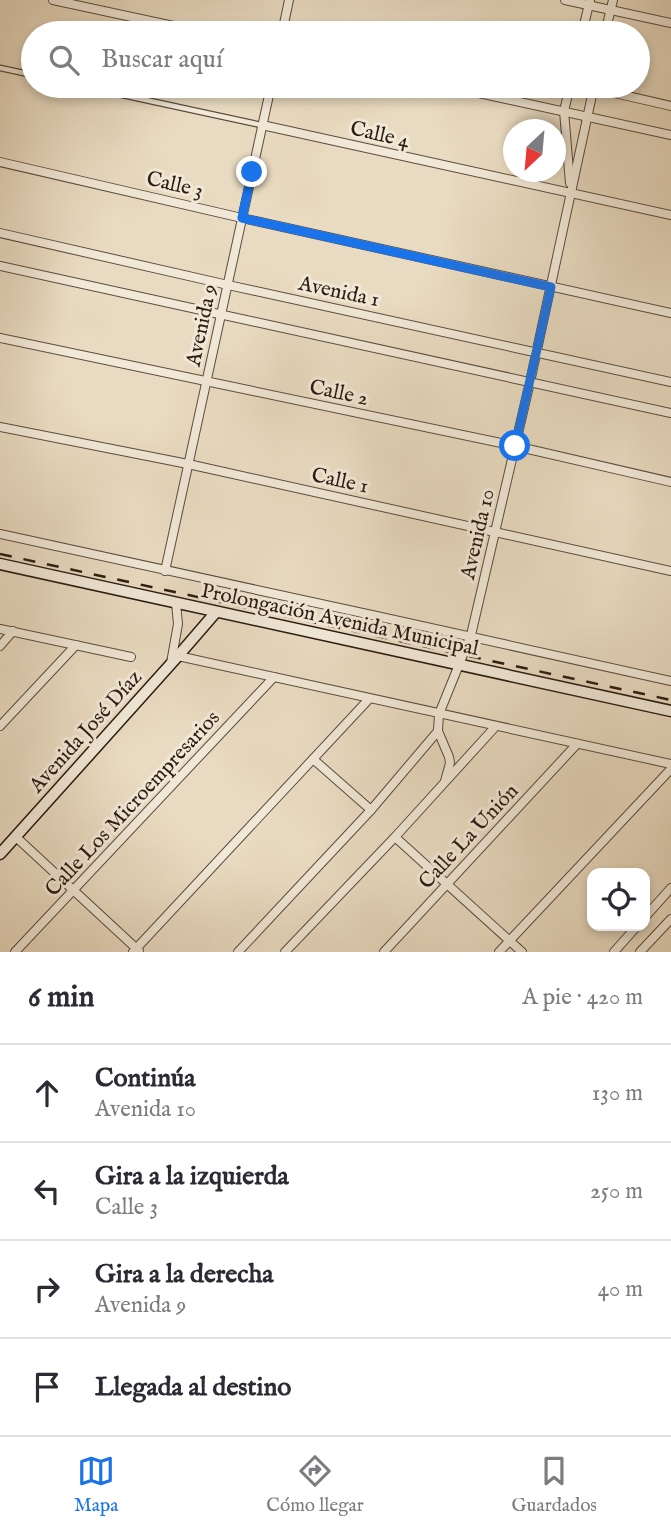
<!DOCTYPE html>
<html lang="es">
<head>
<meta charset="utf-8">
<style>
	:root { --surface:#fff; --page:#f7f7f7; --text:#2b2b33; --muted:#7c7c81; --line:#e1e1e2; --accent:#1a73e8 }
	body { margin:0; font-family:"IM FELL English",serif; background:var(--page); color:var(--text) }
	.controls { position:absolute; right:21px; bottom:21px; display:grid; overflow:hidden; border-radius:14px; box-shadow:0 4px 10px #0003 }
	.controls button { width:63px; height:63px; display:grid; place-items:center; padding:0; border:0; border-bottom:2px solid var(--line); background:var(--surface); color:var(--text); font:35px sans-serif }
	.compass { position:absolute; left:503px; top:119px; width:63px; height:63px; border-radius:50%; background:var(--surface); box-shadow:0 4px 10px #0003; rotate:206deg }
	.stop { position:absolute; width:21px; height:21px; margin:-16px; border:5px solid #1a73e8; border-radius:50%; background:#fff }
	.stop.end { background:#1a73e8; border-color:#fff; box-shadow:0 2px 7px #0008 }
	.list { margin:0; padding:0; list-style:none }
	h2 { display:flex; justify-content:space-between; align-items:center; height:91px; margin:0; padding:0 28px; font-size:30px }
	h2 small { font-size:23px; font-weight:400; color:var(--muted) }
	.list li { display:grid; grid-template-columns:46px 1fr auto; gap:21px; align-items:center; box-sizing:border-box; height:98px; padding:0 28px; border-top:2px solid var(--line) }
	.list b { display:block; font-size:26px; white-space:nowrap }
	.list p { margin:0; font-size:23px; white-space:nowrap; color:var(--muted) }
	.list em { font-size:23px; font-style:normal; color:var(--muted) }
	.icon { flex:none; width:38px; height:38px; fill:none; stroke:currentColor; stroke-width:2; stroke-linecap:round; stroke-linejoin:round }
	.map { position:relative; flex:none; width:671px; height:952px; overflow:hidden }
	.search { position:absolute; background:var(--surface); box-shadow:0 4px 10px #0003; left:21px; right:21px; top:21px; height:77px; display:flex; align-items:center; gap:18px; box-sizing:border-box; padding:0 24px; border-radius:38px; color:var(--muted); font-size:26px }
	.sheet { height:483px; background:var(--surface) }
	nav { display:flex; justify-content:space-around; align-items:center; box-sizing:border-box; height:98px; border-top:2px solid var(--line); background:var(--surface); font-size:19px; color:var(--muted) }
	nav a { display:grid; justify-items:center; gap:4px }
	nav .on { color:var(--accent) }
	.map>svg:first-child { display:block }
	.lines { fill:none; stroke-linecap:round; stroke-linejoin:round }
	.lane-casing { stroke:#5a4b3d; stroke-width:7 }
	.street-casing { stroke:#5a4b3d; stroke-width:10 }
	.secondary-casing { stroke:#2b1b11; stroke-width:13 }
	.lane { stroke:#f1e8d7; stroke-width:4.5 }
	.street { stroke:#f1e8d7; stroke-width:8 }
	.secondary { stroke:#f1e8d7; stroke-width:10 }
	.rail { stroke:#2b1b11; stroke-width:2.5; stroke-dasharray:12 12; stroke-linecap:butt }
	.route { stroke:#1a73e8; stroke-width:9 }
	.labels { text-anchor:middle; stroke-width:6; stroke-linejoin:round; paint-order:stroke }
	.street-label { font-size:21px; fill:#2b1b11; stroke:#f1e8d7 }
</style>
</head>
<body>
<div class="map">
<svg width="671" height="952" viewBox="0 0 671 952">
	<rect width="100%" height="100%" fill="#e9dbc1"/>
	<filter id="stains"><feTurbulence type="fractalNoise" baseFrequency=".00286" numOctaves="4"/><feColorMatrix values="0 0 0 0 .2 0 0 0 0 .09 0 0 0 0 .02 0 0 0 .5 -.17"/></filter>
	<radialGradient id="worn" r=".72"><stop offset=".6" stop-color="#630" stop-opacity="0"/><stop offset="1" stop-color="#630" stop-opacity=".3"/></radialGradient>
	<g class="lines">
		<g class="lane-casing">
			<g id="lane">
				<path d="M0,68l33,7"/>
				<path d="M81,86l180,39"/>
			</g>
		</g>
		<g class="street-casing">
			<g id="street">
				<path d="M53,0l153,33"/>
				<path d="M565,0l106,23"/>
				<path d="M282,33l7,-33"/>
				<path d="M582,33l8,-33"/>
				<path d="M605,33l8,-33"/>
				<path d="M447,86l224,49"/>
				<path d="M584,86l87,20"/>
				<path d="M262,125l409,90"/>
				<path d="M0,162l242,56 429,95"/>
				<path d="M570,183l-6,-72 6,-25"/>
				<path d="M0,233l228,52 443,97"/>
				<path d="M0,266l671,147"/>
				<path d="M0,338l515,108 156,36"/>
				<path d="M0,427l188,37 483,107"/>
				<path d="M0,534c223,50 448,96 671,147"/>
				<path d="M165,571l106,-485"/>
				<path d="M0,629l131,28"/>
				<path d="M0,646l13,-15"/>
				<path d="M178,656l493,108"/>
				<path d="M171,663l7,-39 -2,-21"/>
				<path d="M0,726l76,-81"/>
				<path d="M438,731l11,26 1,6 -5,18"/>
				<path d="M313,759l58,51"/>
				<path d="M16,837l123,114"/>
				<path d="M395,837l127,115"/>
				<path d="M645,917l26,-29"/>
				<path d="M15,952l259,-275"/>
				<path d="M133,952l236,-253"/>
				<path d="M238,952l133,-142 67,-79 1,-17 32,-79 59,-253 64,-296"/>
				<path d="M285,952l110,-115 101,-111"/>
				<path d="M384,952l193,-208"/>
				<path d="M499,952l172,-183"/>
				<path d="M614,952l23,-26"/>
				<path d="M640,952l31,-33"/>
			</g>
		</g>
		<g class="secondary-casing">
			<g id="secondary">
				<path d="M0,564l671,147"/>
				<path d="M0,854l178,-198 38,-44"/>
			</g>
		</g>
		<use href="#lane" class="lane"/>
		<use href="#street" class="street"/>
		<use href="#secondary" class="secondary"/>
		<path class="rail" d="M0,554l671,146"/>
	</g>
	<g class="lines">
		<path class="route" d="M252,172l-10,46 309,69 -36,159"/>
	</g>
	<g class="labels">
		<g class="street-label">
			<text transform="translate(380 134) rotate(13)" y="7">Calle 4</text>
			<text transform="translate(175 184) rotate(13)" y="7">Calle 3</text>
			<text transform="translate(339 291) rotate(12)" y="7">Avenida 1</text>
			<text transform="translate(201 325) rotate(-78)" y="7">Avenida 9</text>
			<text transform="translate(339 392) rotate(12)" y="7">Calle 2</text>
			<text transform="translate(340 480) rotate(12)" y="7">Calle 1</text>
			<text transform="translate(477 534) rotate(-77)" y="7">Avenida 10</text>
			<text transform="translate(340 619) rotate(12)" y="7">Prolongación Avenida Municipal</text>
			<text transform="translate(85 731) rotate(-48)" y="7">Avenida José Díaz</text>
			<text transform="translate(132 803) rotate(-47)" y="7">Calle Los Microempresarios</text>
			<text transform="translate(468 836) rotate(-47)" y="7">Calle La Unión</text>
		</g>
	</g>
	<rect width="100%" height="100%" filter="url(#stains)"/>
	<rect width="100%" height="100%" fill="url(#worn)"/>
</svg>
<div class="controls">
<button><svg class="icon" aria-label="locate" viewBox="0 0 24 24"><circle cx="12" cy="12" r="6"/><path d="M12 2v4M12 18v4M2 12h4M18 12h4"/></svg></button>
</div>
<svg class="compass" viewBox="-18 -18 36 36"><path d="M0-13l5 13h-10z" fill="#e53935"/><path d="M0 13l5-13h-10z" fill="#7c7c81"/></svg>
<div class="stop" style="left:515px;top:446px"></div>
<div class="stop end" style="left:252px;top:172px"></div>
<div class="search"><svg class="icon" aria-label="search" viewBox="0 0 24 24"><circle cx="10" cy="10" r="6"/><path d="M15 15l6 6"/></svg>Buscar aquí</div>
</div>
<section class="sheet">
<h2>6 min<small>A pie · 420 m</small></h2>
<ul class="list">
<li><svg class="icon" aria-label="ahead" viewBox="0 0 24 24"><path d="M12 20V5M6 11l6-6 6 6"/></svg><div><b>Continúa</b><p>Avenida 10</p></div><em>130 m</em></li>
<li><svg class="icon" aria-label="left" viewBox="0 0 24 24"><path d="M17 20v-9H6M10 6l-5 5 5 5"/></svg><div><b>Gira a la izquierda</b><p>Calle 3</p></div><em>250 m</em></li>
<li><svg class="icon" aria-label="right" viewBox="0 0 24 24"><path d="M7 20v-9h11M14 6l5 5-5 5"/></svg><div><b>Gira a la derecha</b><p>Avenida 9</p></div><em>40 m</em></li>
<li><svg class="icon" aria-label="arrive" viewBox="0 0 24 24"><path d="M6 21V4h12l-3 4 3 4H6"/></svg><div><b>Llegada al destino</b></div></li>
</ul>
</section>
<nav>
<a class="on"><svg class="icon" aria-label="map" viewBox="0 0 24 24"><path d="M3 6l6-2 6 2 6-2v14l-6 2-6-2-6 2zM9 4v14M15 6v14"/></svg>Mapa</a>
<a><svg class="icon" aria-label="directions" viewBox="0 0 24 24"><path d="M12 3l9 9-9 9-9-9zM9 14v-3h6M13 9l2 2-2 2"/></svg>Cómo llegar</a>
<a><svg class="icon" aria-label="saved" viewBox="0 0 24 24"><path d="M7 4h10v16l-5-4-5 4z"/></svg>Guardados</a>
</nav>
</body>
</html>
